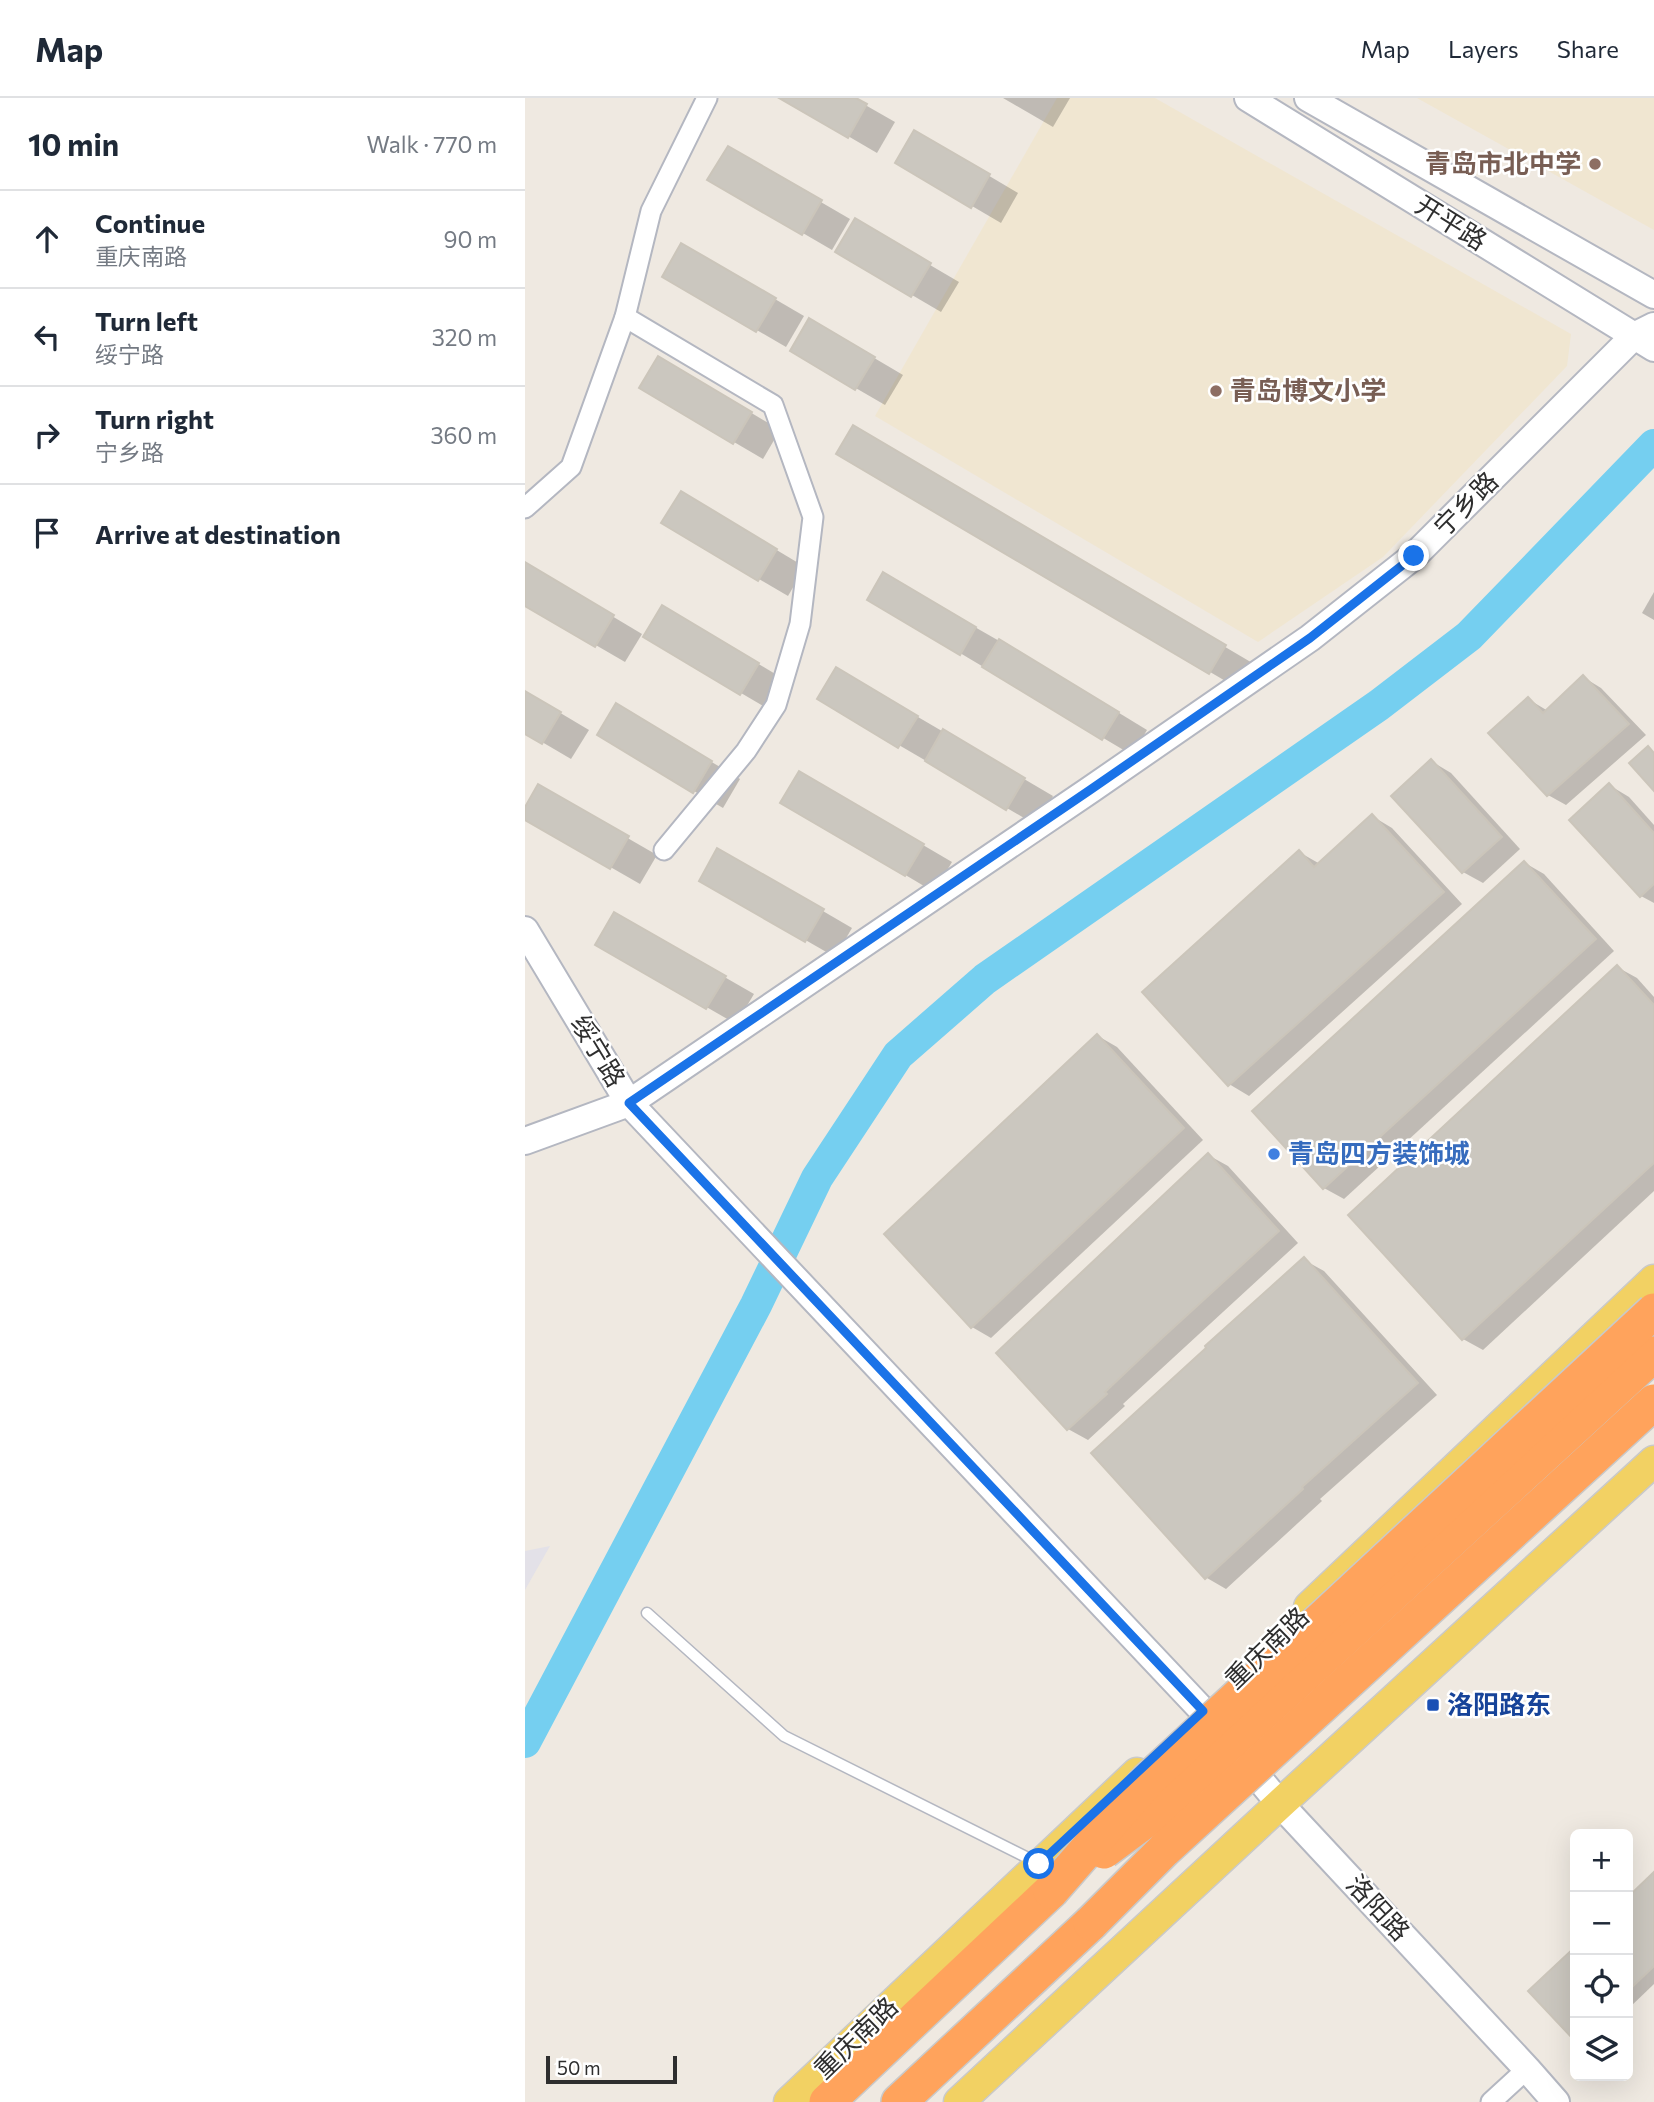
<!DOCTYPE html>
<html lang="en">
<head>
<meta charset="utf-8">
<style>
	:root { --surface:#fff; --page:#f6f6f7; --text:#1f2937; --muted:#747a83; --line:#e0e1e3 }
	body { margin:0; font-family:Commissioner,"Noto Sans SC",sans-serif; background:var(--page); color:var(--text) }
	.controls { position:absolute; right:21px; bottom:21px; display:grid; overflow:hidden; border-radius:10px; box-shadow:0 7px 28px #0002 }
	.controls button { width:63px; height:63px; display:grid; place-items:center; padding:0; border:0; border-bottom:2px solid var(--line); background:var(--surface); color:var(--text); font:35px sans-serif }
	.scale { position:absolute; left:21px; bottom:18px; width:131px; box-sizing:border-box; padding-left:7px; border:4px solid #2e2e2e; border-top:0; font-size:19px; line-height:24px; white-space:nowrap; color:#2e2e2e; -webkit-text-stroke:5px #fff; paint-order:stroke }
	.stop { position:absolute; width:21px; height:21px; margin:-16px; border:5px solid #1a73e8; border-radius:50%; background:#fff }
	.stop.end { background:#1a73e8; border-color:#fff; box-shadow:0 2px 7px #0008 }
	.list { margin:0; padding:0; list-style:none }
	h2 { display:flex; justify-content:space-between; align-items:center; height:91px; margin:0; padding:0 28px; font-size:30px }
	h2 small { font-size:23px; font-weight:400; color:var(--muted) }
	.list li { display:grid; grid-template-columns:46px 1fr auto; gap:21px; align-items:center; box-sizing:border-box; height:98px; padding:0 28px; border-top:2px solid var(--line) }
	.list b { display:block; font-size:26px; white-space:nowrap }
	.list p { margin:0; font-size:23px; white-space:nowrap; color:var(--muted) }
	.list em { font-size:23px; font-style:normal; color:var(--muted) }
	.icon { flex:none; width:38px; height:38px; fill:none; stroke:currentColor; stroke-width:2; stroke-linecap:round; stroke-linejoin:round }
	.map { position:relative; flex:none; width:1129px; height:2004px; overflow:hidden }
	header { display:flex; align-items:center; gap:42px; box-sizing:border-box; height:98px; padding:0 35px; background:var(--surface); border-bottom:2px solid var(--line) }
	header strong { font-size:33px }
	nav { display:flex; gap:38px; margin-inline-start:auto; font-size:24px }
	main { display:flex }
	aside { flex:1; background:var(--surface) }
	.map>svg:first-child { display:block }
	.industrial { fill:#e3e1e8 }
	.education { fill:#f0e6d1 }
	.shadow { fill:#0003 }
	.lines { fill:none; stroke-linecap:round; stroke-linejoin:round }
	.river { stroke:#75cff0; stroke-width:32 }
	.building { fill:#cbc7bf; stroke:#cbc5ba; stroke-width:2 }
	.lane-casing { stroke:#b4b7c1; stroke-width:13 }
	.street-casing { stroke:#b4b7c1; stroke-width:23 }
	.secondary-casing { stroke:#b4b7c1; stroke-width:30 }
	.primary-casing { stroke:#c9c9c9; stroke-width:33 }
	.highway-casing { stroke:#c9c9c9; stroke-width:38 }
	.lane { stroke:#fff; stroke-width:10 }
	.street { stroke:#fff; stroke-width:19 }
	.secondary { stroke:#fff; stroke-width:26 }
	.primary { stroke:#f2d163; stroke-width:30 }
	.highway { stroke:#ffa35c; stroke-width:35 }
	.highway-bridge-casing { stroke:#c9c9c9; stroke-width:38; stroke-linecap:butt }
	.highway-bridge { stroke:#ffa35c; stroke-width:35 }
	.route { stroke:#1a73e8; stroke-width:9 }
	.education-dot { fill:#8d6e63; stroke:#fff; stroke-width:2.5 }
	.shop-dot { fill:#3f7fe0; stroke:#fff; stroke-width:2.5 }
	.transit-dot { fill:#1a4fb4; stroke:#fff; stroke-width:2.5 }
	.labels { text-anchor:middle; stroke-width:5; stroke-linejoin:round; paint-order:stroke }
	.education-label { font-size:26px; font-weight:bold; fill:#785e54; stroke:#fff; text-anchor:end }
	.street-label { font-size:26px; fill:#2e2e2e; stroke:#fff }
	.shop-label { font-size:26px; font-weight:bold; fill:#366cbe; stroke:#fff; text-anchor:start }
	.transit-label { font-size:26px; font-weight:bold; fill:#164399; stroke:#fff; text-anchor:start }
</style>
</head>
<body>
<header>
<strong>Map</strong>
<nav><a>Map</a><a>Layers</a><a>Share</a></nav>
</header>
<main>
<aside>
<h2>10 min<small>Walk · 770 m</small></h2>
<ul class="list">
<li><svg class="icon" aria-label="ahead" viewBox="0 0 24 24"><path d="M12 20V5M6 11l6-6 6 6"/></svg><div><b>Continue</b><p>重庆南路</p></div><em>90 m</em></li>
<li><svg class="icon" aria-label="left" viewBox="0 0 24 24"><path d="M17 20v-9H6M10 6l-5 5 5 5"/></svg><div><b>Turn left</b><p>绥宁路</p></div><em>320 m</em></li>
<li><svg class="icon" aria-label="right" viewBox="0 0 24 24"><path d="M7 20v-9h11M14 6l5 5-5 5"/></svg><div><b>Turn right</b><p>宁乡路</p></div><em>360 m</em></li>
<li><svg class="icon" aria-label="arrive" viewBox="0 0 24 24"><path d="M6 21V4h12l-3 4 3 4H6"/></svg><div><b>Arrive at destination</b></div></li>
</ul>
</aside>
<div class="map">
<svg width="1129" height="2004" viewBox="0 0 1129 2004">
	<rect width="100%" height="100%" fill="#efe9e1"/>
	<path class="industrial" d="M 25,1448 L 0,1492 L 0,1453 Z"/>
	<g class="education">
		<path d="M 532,0 L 630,0 L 1046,236 L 1042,268 L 858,459 L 733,544 L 350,318 Z"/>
		<path d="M 892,0 L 1129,0 L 1129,132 Z"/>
	</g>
	<g class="shadow">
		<path d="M 258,0 L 328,0 L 370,24 L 352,55 Z"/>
		<path d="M 478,0 L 545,0 L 528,29 Z"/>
		<path d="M 390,34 L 493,95 L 476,125 L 372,64 Z"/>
		<path d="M 203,50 L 325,121 L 307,152 L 185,81 Z"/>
		<path d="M 330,123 L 434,184 L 416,214 L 312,153 Z"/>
		<path d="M 157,147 L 279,218 L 261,249 L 139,178 Z"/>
		<path d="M 285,222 L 378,277 L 360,307 L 267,253 Z"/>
		<path d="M 163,277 L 255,332 L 238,361 L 209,344 Z"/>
		<path d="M 328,329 L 729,566 L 714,591 L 313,355 Z"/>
		<path d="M 185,412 L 280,469 L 263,498 L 234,481 Z"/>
		<path d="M 0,466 L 117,536 L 100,564 L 0,506 Z"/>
		<path d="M 359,477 L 504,560 L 622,632 L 607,657 L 435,555 Z"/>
		<path d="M 1129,494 L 1129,522 L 1117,515 Z"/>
		<path d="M 167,526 L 262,583 L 245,612 L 216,595 Z"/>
		<path d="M 1058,579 L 1076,590 L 1121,637 L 1041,707 L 1023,697 L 1003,601 L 1023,613 Z"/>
		<path d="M 340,588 L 528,698 L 511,727 L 295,601 Z"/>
		<path d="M 0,594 L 64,632 L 46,661 L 0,634 Z"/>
		<path d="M 120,624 L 215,681 L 198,710 L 74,637 Z"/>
		<path d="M 906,663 L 926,675 L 995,751 L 958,785 L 938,774 L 868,698 Z"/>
		<path d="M 275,675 L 427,764 L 409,794 L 258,704 Z"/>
		<path d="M 1084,687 L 1104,699 L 1129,727 L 1129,805 L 1116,798 Z"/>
		<path d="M 14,689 L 132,757 L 115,786 L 0,720 L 0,713 Z"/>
		<path d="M 847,718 L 867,730 L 937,806 L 724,998 L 704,986 L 774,754 L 795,766 Z"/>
		<path d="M 193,752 L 327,830 L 310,859 L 176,782 Z"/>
		<path d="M 1000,765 L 1019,776 L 1089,853 L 819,1101 L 799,1090 L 730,1013 Z"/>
		<path d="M 90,816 L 229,896 L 211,926 L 72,846 Z"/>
		<path d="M 1092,869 L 1112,880 L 1129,899 L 1129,1093 L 958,1252 L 938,1241 Z"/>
		<path d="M 573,938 L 592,949 L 678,1042 L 466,1240 L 447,1229 Z"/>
		<path d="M 683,1057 L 703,1068 L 773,1145 L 598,1306 L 600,1308 L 563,1342 L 543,1331 L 473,1255 Z"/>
		<path d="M 779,1162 L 799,1173 L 912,1297 L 795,1401 L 797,1403 L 701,1491 L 682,1480 Z"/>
		<path d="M 1129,1776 L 1129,1886 L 1103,1911 L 1103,1801 Z"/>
	</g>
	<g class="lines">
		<path class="river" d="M 0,1644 L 231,1207 L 292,1080 L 373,957 L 460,881 L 854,607 L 944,538 L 1129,347"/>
	</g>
	<g class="building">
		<path d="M 254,0 L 331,0 L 342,6 L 323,40 Z"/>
		<path d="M 389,32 L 465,76 L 446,110 L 370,65 Z"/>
		<path d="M 203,48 L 297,102 L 277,137 L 182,82 Z"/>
		<path d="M 330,120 L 406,165 L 386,199 L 310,154 Z"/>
		<path d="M 156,145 L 251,200 L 231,234 L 137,179 Z"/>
		<path d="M 284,220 L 350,259 L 330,292 L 265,253 Z"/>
		<path d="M 133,258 L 227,314 L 208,346 L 114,290 Z"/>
		<path d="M 328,327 L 701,547 L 684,576 L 311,356 Z"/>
		<path d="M 156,393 L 252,451 L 233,483 L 136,425 Z"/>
		<path d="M 0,464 L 89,517 L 70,549 L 0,508 Z"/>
		<path d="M 358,474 L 451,529 L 435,557 L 342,502 Z"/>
		<path d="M 137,507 L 234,565 L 215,597 L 118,539 Z"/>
		<path d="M 474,541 L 594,614 L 577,642 L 457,569 Z"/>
		<path d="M 311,569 L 393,618 L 373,650 L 292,601 Z"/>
		<path d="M 1058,577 L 1104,626 L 1022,698 L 963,635 L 1003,599 L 1018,615 Z"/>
		<path d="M 0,593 L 36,614 L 17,646 L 0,636 Z"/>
		<path d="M 91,605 L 187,663 L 168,695 L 72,637 Z"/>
		<path d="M 418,631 L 500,680 L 481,712 L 400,663 Z"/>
		<path d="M 1123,648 L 1129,655 L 1129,693 L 1104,665 Z"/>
		<path d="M 906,661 L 977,739 L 937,775 L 866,698 Z"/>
		<path d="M 274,673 L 399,746 L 380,778 L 255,705 Z"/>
		<path d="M 1084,685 L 1129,735 L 1129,786 L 1115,799 L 1044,722 Z"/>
		<path d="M 13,686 L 104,738 L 85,771 L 0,722 L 0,709 Z"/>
		<path d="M 847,716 L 919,794 L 703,988 L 617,894 L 774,752 L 789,769 Z"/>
		<path d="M 192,750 L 299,811 L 280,844 L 174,783 Z"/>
		<path d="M 999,763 L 1071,841 L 798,1091 L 727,1013 Z"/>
		<path d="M 89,814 L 201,878 L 181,911 L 70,847 Z"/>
		<path d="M 1092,867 L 1129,907 L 1129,1065 L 937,1242 L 823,1117 Z"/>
		<path d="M 572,936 L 659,1030 L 446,1230 L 359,1136 Z"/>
		<path d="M 683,1055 L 754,1133 L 637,1240 L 580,1294 L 582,1296 L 542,1332 L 471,1255 Z"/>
		<path d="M 779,1159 L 893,1285 L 777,1389 L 778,1391 L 680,1481 L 566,1355 L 681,1250 L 680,1248 Z"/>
		<path d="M 1129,1774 L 1129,1868 L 1103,1893 L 1103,1799 Z"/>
		<path d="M 1050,1849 L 1050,1943 L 1003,1893 Z"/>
	</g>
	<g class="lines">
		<g class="lane-casing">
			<path id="lane" d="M 122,1515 L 259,1638 L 513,1765"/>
		</g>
		<g class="street-casing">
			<g id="street">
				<path d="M 100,219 L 248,307 L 288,419 L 275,526 L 251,607 L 221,653 L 139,752"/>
				<path d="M 0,410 L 46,369 L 100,219 L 126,113 L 182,0"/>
				<path d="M 966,2004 L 1002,1971"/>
			</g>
		</g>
		<g class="secondary-casing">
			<g id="secondary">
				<path d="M 723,0 L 1129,250"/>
				<path d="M 783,0 L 1129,197"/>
				<path d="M 0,832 L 104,1005 L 678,1613 L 755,1706 L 1002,1971 L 1031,2004"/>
				<path d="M 0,1043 L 104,1005 L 565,692 L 785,540 L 889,458 L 1109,238 L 1129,228"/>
			</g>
		</g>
		<g class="primary-casing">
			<g id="primary">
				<path d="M 784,1509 L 1129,1182"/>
				<path d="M 264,2004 L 612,1675"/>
				<path d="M 434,2004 L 755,1706 L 1129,1363"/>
			</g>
		</g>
		<g class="highway-casing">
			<g id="highway">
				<path d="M 302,2004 L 526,1793"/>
				<path d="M 374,2004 L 566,1825"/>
			</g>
		</g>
		<use href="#lane" class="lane"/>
		<use href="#street" class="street"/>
		<use href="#secondary" class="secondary"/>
		<use href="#primary" class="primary"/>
		<use href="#highway" class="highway"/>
		<g class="highway-bridge-casing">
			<g id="highway-bridge">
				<path d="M 579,1753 L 621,1722 L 1129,1256"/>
				<path d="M 526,1793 L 623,1682 L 1129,1213"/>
				<path d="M 566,1825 L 639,1752 L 1129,1304"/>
			</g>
		</g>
		<use href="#highway-bridge" class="highway-bridge"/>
	</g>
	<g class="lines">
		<path class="route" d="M 514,1766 L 678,1613 L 104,1005 L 565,692 L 785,540 L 889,458"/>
	</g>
	<g class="education-dot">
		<circle cx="1070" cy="66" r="7"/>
		<circle cx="691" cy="293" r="7"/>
	</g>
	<circle class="shop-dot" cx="749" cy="1056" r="7"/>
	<rect class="transit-dot" x="901" y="1600" width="14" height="14" rx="3.5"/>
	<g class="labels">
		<g class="education-label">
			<text x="1056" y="75">青岛市北中学</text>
			<text x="705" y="302" text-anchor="start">青岛博文小学</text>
		</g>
		<g class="street-label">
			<text transform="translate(926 125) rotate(32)" y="9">开平路</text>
			<text transform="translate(941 406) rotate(-45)" y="9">宁乡路</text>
			<text transform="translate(73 953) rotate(59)" y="9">绥宁路</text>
			<text transform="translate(742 1550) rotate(-44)" y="9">重庆南路</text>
			<text transform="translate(853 1810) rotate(47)" y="9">洛阳路</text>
			<text transform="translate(331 1940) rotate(-44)" y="9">重庆南路</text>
		</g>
		<g class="shop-label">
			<text x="763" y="1065">青岛四方装饰城</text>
		</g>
		<g class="transit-label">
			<text x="922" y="1616">洛阳路东</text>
		</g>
	</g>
</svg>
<div class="controls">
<button>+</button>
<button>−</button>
<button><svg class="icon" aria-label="locate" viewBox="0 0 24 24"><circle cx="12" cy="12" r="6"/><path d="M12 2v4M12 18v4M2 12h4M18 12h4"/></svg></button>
<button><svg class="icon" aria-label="layers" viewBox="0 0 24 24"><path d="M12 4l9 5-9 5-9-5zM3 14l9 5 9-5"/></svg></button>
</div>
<div class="scale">50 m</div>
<div class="stop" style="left:514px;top:1766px"></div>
<div class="stop end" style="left:889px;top:458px"></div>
</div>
</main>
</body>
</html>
